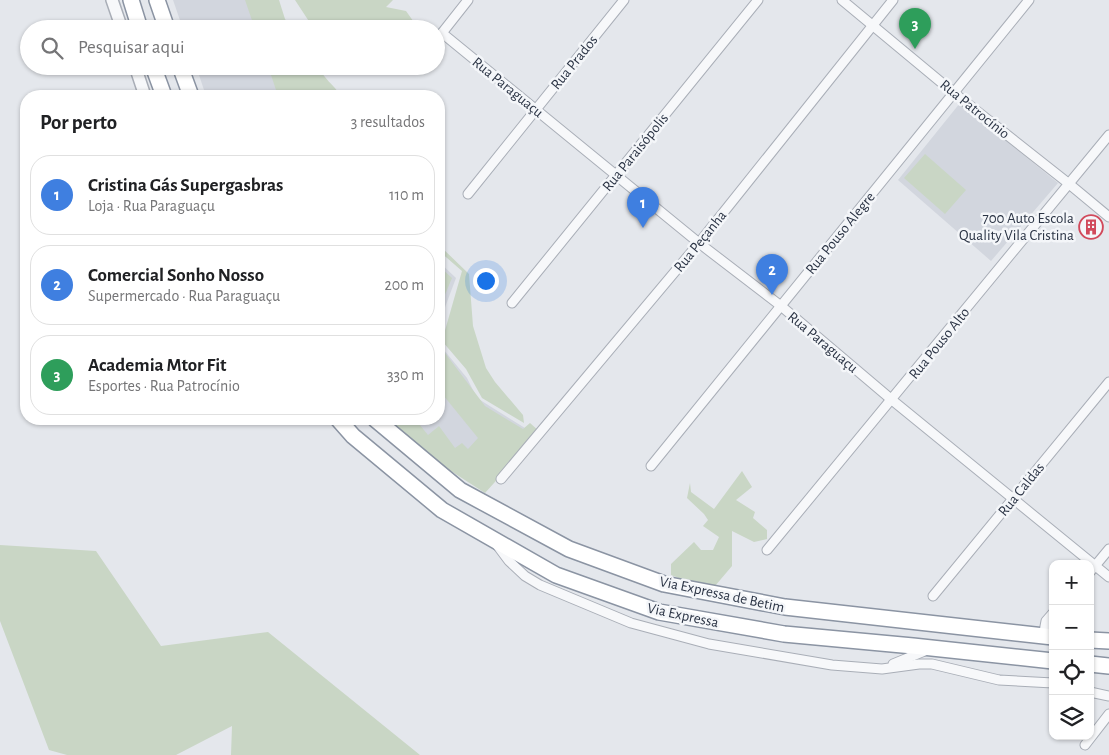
<!DOCTYPE html>
<html lang="pt">
<head>
<meta charset="utf-8">
<style>
	:root { --surface:#fff; --page:#f2f2f2; --text:#202124; --muted:#757577; --line:#e0e0e0; --accent:#111827 }
	body { margin:0; font-family:"Alegreya Sans",sans-serif; background:var(--page); color:var(--text) }
	.controls { position:absolute; right:15px; bottom:15px; display:grid; overflow:hidden; border-radius:10px; box-shadow:0 1px 4px #0004 }
	.controls button { width:45px; height:45px; display:grid; place-items:center; padding:0; border:0; border-bottom:1px solid var(--line); background:var(--surface); color:var(--text); font:25px sans-serif }
	.you { position:absolute; left:485px; top:280px; width:18px; height:18px; margin:-12px; border:4px solid #fff; border-radius:50%; background:#1a73e8; box-shadow:0 0 0 8px #1a73e833 }
	.badge { display:grid; place-items:center; width:32px; height:32px; border-radius:50%; background:var(--accent); color:#fff; font-size:16px; font-weight:700 }
	.pin { position:absolute; translate:-50% -41px; filter:drop-shadow(0 1px 2px #0008) }
	.pin::after { content:''; position:absolute; top:26px; width:18px; height:15px; background:inherit; clip-path:polygon(0 0,100% 0,50% 100%) }
	.list { margin:0; padding:0; list-style:none }
	h2 { display:flex; justify-content:space-between; align-items:center; height:65px; margin:0; padding:0 20px; font-size:21px }
	h2 small { font-size:16px; font-weight:400; color:var(--muted) }
	.list li { display:grid; grid-template-columns:32px 1fr auto; gap:15px; align-items:center; box-sizing:border-box; height:80px; margin:0 10px 10px; padding:0 10px; border:1px solid var(--line); border-radius:20px }
	.list b { display:block; font-size:19px; white-space:nowrap }
	.list p { margin:0; font-size:16px; white-space:nowrap; color:var(--muted) }
	.list em { font-size:16px; font-style:normal; color:var(--muted) }
	.icon { flex:none; width:28px; height:28px; fill:none; stroke:currentColor; stroke-width:2; stroke-linecap:round; stroke-linejoin:round }
	.map { position:relative; flex:none; width:1109px; height:755px; overflow:hidden }
	.search { position:absolute; background:var(--surface); box-shadow:0 1px 4px #0004; left:20px; top:20px; width:425px; height:55px; display:flex; align-items:center; gap:12px; box-sizing:border-box; padding:0 18px; border-radius:28px; color:var(--muted); font-size:19px }
	.panel { position:absolute; background:var(--surface); box-shadow:0 1px 4px #0004; left:20px; top:90px; width:425px; height:335px; border-radius:20px }
	.map>svg:first-child { display:block }
	.built { fill:#d2d6de }
	.green { fill:#c9d6c5 }
	.lines { fill:none; stroke-linecap:round; stroke-linejoin:round }
	.minor-casing { stroke:#a9aeb7; stroke-width:11 }
	.tertiary-casing { stroke:#a9aeb7; stroke-width:14 }
	.trunk-casing { stroke:#8b94a3; stroke-width:18 }
	.minor { stroke:#f7f8fa; stroke-width:9 }
	.tertiary { stroke:#f7f8fa; stroke-width:11 }
	.trunk { stroke:#fff; stroke-width:15 }
	.labels { text-anchor:middle; stroke-width:5; stroke-linejoin:round; paint-order:stroke }
	.street-label { font-size:15px; fill:#2b3445; stroke:#f4f6f9 }
	.poi-label { font-size:15px; fill:#2b3445; stroke:#f4f6f9; text-anchor:end }
</style>
</head>
<body>
<div class="map">
<svg width="1109" height="755" viewBox="0 0 1109 755">
	<rect width="100%" height="100%" fill="#e4e7ec"/>
	<g class="built">
		<path d="M 173,0 L 259,0 L 280,29 L 183,29 Z"/>
		<path d="M 196,66 L 306,66 L 327,96 L 206,96 Z"/>
		<path d="M 960,103 L 1058,183 L 991,261 L 898,180 Z"/>
		<path d="M 439,262 L 456,278 L 441,318 L 439,337 Z"/>
		<path d="M 439,344 L 467,378 L 477,398 L 533,433 L 487,490 L 393,419 L 439,419 Z"/>
	</g>
	<g class="green">
		<path d="M 245,0 L 279,0 L 285,19 L 293,29 L 255,29 Z"/>
		<path d="M 295,0 L 393,0 L 386,7 L 406,11 L 416,25 L 414,29 L 342,29 L 339,21 L 340,29 L 314,29 Z"/>
		<path d="M 268,66 L 318,66 C 323,78 334,85 341,96 L 278,96 Z"/>
		<path d="M 925,154 L 966,190 L 945,214 L 904,178 Z"/>
		<path d="M 439,245 L 469,274 L 473,326 L 486,368 L 495,382 L 523,415 L 524,423 L 482,398 L 466,369 L 442,341 L 462,271 L 439,251 Z"/>
		<path d="M 439,266 L 452,278 L 441,304 L 439,323 Z"/>
		<path d="M 439,345 L 485,406 L 523,429 L 530,423 L 540,432 L 485,493 L 437,462 L 385,419 L 415,419 L 428,435 L 439,426 L 455,448 L 462,443 L 468,449 L 478,438 L 439,390 Z"/>
		<path d="M 742,471 L 752,487 L 736,500 L 755,512 L 753,518 L 767,530 L 767,539 L 754,542 L 732,531 L 732,566 L 715,586 L 699,586 L 671,575 L 671,564 L 694,542 L 701,550 L 713,550 L 719,537 L 703,526 L 708,520 L 704,514 L 687,498 L 690,483 L 691,492 L 714,509 Z"/>
		<path d="M 0,545 L 96,551 L 161,646 L 268,632 L 420,755 L 231,755 L 232,726 L 176,755 L 67,755 L 49,750 L 0,621 Z"/>
	</g>
	<g class="lines">
		<g class="minor-casing">
			<g id="minor">
				<path d="M 842,0 L 954,93 L 1068,183 L 1109,217"/>
				<path d="M 442,33 L 699,243 L 781,306 L 892,400 L 1109,577"/>
				<path d="M 436,45 L 442,33 L 468,0"/>
				<path d="M 468,194 L 624,0"/>
				<path d="M 512,303 L 758,0"/>
				<path d="M 651,466 L 1029,0"/>
				<path d="M 501,479 L 699,243 L 893,0"/>
				<path d="M 497,545 L 509,561 L 525,576 L 540,585 L 631,623 L 709,644 L 832,665 L 882,669 L 919,664 L 932,664 L 999,680 L 1053,683"/>
				<path d="M 767,550 L 1109,135"/>
				<path d="M 1090,572 L 1109,549"/>
				<path d="M 933,596 L 1109,382"/>
				<path d="M 1043,637 L 1046,621 L 1053,613"/>
				<path d="M 893,664 L 927,650"/>
				<path d="M 1090,692 L 1109,696"/>
				<path d="M 1085,745 L 1109,714"/>
			</g>
		</g>
		<g class="tertiary-casing">
			<g id="tertiary">
				<path d="M 112,0 L 122,29"/>
				<path d="M 135,66 L 145,96"/>
			</g>
		</g>
		<g class="trunk-casing">
			<g id="trunk">
				<path d="M 131,0 L 140,29"/>
				<path d="M 157,0 L 167,29"/>
				<path d="M 153,66 L 164,96"/>
				<path d="M 180,66 L 191,96"/>
				<path d="M 338,419 L 353,436 L 442,510 L 556,575 L 659,612 L 784,634 L 913,646 L 1053,661"/>
				<path d="M 375,419 L 460,490 L 569,549 L 664,584 L 785,607 L 1053,637"/>
				<path d="M 1090,640 L 1109,641"/>
				<path d="M 1090,664 L 1109,666"/>
			</g>
		</g>
		<use href="#minor" class="minor"/>
		<use href="#tertiary" class="tertiary"/>
		<use href="#trunk" class="trunk"/>
	</g>
	<defs>
		<g id="building-ring" transform="scale(1.25)"><circle r="9.5" fill="#f4f6f9" stroke="#d1495b" stroke-width="1.5"/><path d="M-4-6H4V6H1V3H-1V6H-4ZM-2.5-4.3h1.7v1.8h-1.7ZM.8-4.3h1.7v1.8H.8ZM-2.5-1h1.7V.8h-1.7ZM.8-1h1.7V.8H.8Z" fill="#d1495b"/></g>
	</defs>
	<g fill-rule="evenodd">
		<use href="#building-ring" x="1091" y="227"/>
	</g>
	<g class="labels">
		<g class="street-label">
			<text transform="translate(574 62) rotate(-51)" y="5">Rua Prados</text>
			<text transform="translate(508 87) rotate(39)" y="5">Rua Paraguaçu</text>
			<text transform="translate(975 109) rotate(39)" y="5">Rua Patrocínio</text>
			<text transform="translate(635 152) rotate(-51)" y="5">Rua Paraisópolis</text>
			<text transform="translate(840 233) rotate(-51)" y="5">Rua Pouso Alegre</text>
			<text transform="translate(700 241) rotate(-51)" y="5">Rua Peçanha</text>
			<text transform="translate(823 342) rotate(40)" y="5">Rua Paraguaçu</text>
			<text transform="translate(939 343) rotate(-51)" y="5">Rua Pouso Alto</text>
			<text transform="translate(1021 489) rotate(-51)" y="5">Rua Caldas</text>
			<text transform="translate(722 594) rotate(12)" y="5">Via Expressa de Betim</text>
			<text transform="translate(683 615) rotate(12)" y="5">Via Expressa</text>
		</g>
		<g class="poi-label">
			<text x="1074" y="223">700 Auto Escola<tspan x="1074" dy="17">Quality Vila Cristina</tspan></text>
		</g>
	</g>
</svg>
<div class="controls">
<button>+</button>
<button>−</button>
<button><svg class="icon" aria-label="locate" viewBox="0 0 24 24"><circle cx="12" cy="12" r="6"/><path d="M12 2v4M12 18v4M2 12h4M18 12h4"/></svg></button>
<button><svg class="icon" aria-label="layers" viewBox="0 0 24 24"><path d="M12 4l9 5-9 5-9-5zM3 14l9 5 9-5"/></svg></button>
</div>
<div class="you"></div>
<div class="pin badge" style="left:643px;top:228px;background:#3f7fe0">1</div>
<div class="pin badge" style="left:772px;top:295px;background:#3f7fe0">2</div>
<div class="pin badge" style="left:915px;top:49px;background:#2e9e5b">3</div>
<div class="search"><svg class="icon" aria-label="search" viewBox="0 0 24 24"><circle cx="10" cy="10" r="6"/><path d="M15 15l6 6"/></svg>Pesquisar aqui</div>
<section class="panel">
<h2>Por perto<small>3 resultados</small></h2>
<ul class="list">
<li><span class="badge" style="background:#3f7fe0">1</span><div><b>Cristina Gás Supergasbras</b><p>Loja · Rua Paraguaçu</p></div><em>110 m</em></li>
<li><span class="badge" style="background:#3f7fe0">2</span><div><b>Comercial Sonho Nosso</b><p>Supermercado · Rua Paraguaçu</p></div><em>200 m</em></li>
<li><span class="badge" style="background:#2e9e5b">3</span><div><b>Academia Mtor Fit</b><p>Esportes · Rua Patrocínio</p></div><em>330 m</em></li>
</ul>
</section>
</div>
</body>
</html>
